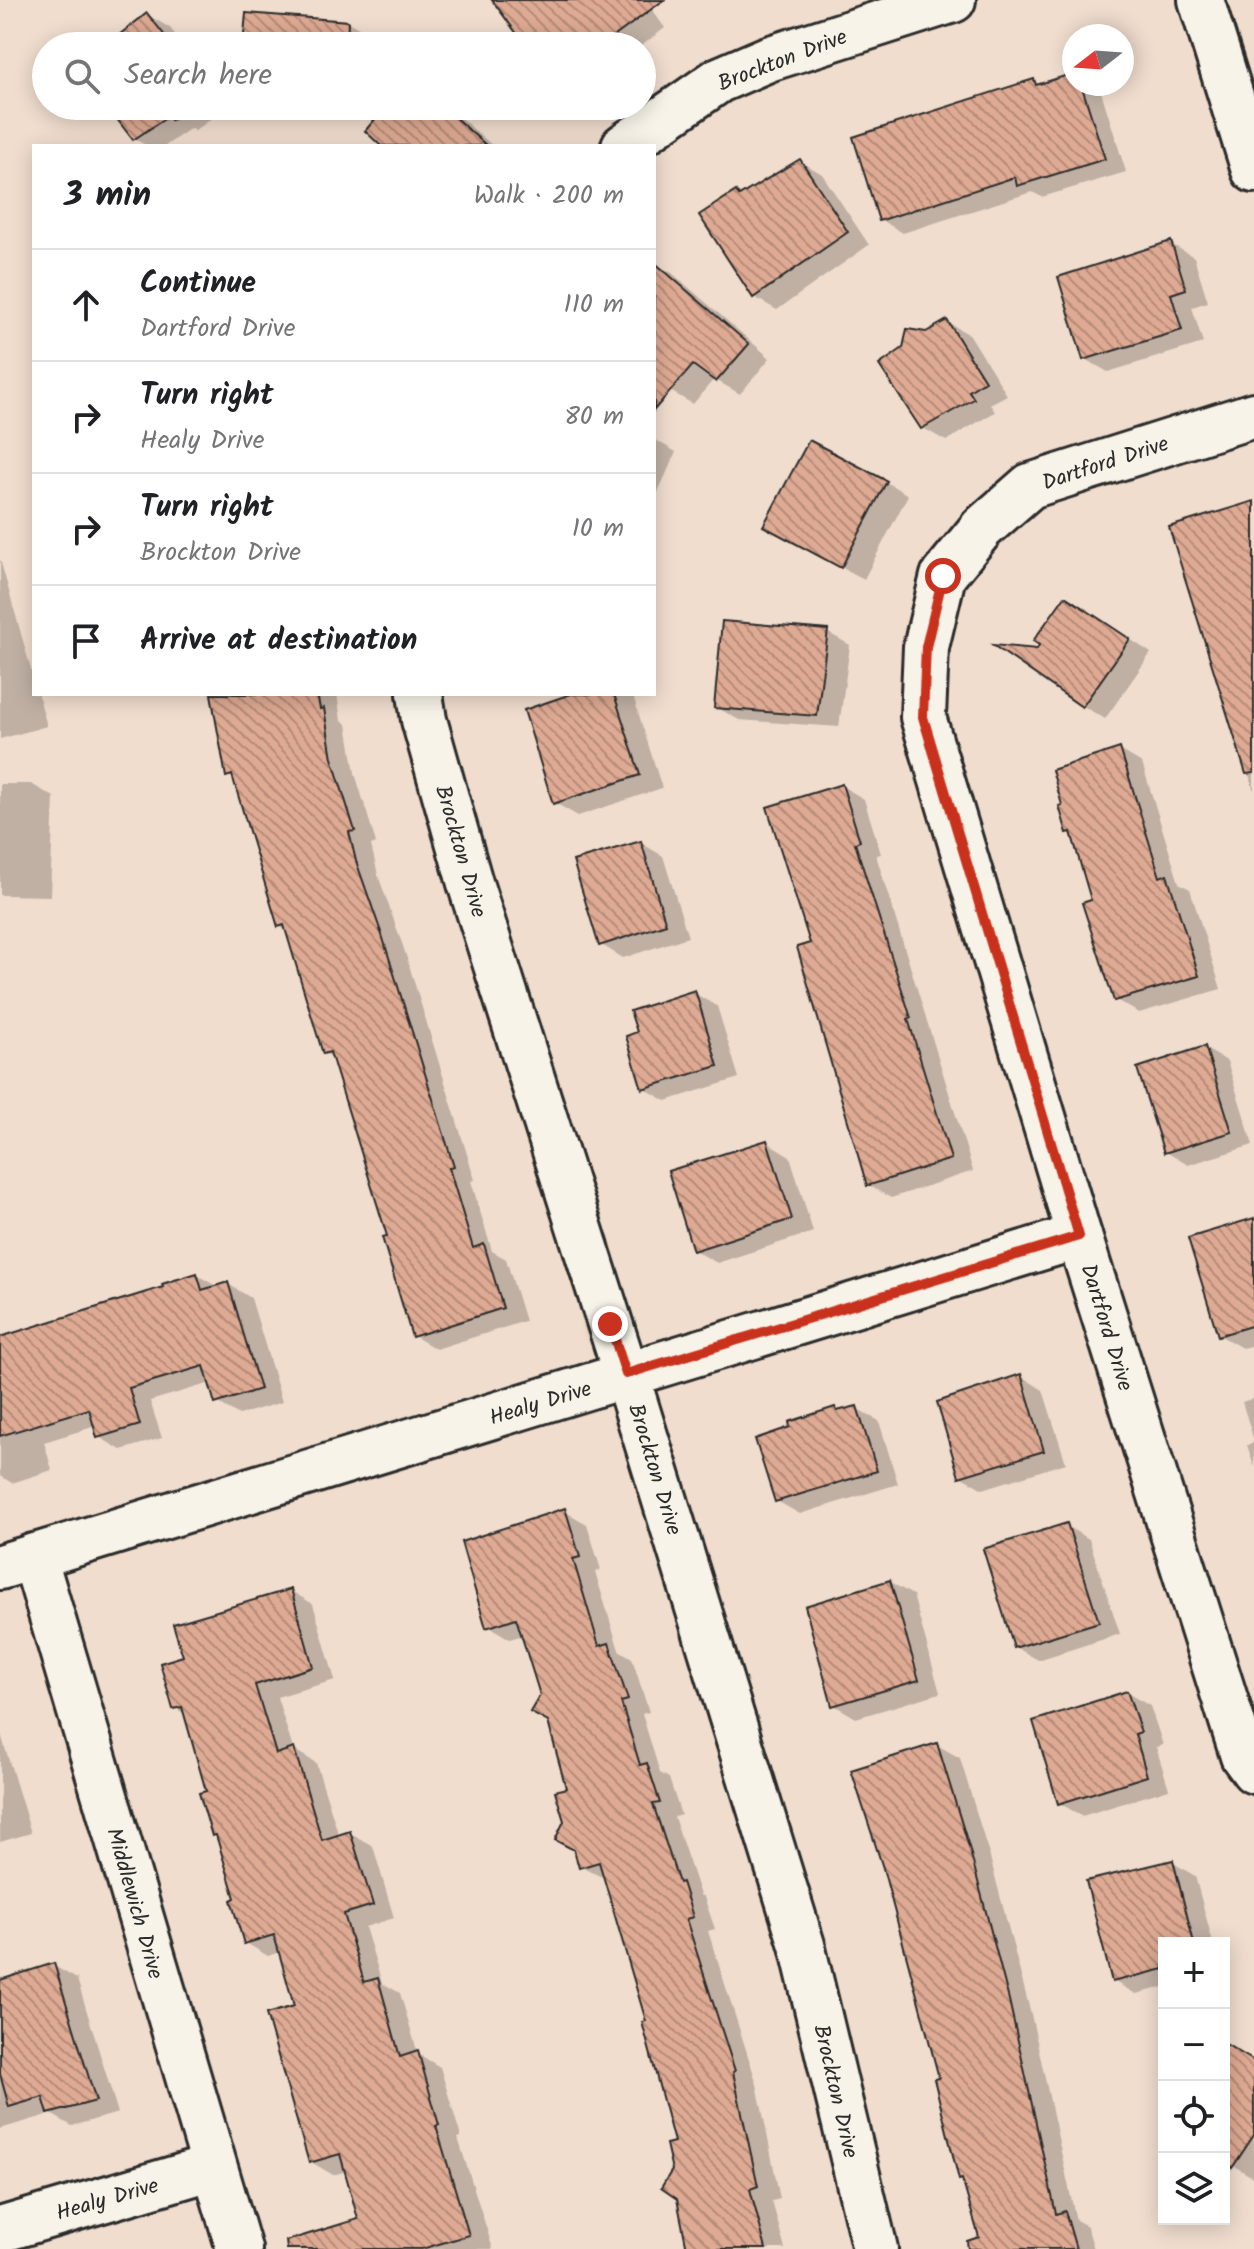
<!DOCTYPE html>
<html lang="en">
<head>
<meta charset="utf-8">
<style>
	:root { --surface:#fff; --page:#f2f2f2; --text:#202124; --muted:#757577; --line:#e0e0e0 }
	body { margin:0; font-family:Kalam,sans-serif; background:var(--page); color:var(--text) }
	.controls { position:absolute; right:24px; bottom:24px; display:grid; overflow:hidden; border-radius:0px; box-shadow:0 4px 20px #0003 }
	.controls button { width:72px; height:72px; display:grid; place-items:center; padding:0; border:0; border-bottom:2px solid var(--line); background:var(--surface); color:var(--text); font:40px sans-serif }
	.compass { position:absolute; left:1062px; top:24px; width:72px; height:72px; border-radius:50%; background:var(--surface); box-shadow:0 4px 20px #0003; rotate:253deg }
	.stop { position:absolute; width:24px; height:24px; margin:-18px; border:6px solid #c8321e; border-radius:50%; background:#fff }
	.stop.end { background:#c8321e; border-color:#fff; box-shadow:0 2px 8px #0008 }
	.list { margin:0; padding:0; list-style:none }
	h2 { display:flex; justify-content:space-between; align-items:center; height:104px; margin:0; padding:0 32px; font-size:34px }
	h2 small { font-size:26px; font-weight:400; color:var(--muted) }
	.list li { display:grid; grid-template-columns:52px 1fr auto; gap:24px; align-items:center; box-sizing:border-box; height:112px; padding:0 32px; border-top:2px solid var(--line) }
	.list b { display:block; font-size:30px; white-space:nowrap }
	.list p { margin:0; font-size:26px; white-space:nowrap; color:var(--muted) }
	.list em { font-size:26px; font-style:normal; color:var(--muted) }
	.icon { flex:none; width:44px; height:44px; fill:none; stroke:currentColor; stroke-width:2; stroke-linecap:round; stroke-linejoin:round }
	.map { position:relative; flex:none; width:1254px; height:2249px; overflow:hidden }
	.search { position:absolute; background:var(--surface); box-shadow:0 4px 20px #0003; left:32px; top:32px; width:624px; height:88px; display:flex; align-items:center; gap:20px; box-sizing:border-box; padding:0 28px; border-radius:44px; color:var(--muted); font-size:30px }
	.panel { position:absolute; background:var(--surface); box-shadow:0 4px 20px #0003; left:32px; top:144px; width:624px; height:552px; border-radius:0px }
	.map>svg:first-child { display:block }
	.shadow { fill:#0003 }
	.building { fill:url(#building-back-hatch); stroke:#2b2b2b; stroke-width:2 }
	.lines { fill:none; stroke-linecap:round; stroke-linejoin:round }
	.minor-casing { stroke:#2b2b2b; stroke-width:50 }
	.minor { stroke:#f7f3e8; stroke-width:44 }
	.route { stroke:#c8321e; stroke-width:10 }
	.labels { text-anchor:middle; stroke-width:8; stroke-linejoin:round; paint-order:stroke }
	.street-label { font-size:22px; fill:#2b2b2b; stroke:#f7f3e8 }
</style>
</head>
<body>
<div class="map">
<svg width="1254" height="2249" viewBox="0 0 1254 2249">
	<defs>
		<pattern id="building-back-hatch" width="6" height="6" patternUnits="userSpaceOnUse" patternTransform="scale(2)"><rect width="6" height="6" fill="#dfaa93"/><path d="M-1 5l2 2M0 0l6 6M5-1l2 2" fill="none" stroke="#b58b78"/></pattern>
	</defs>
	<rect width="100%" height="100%" fill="#f0ddce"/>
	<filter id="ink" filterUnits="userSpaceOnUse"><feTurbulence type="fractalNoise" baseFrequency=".0125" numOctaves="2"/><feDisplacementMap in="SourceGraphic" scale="16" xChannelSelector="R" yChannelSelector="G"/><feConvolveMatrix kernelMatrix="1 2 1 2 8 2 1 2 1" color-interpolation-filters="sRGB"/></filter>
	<g filter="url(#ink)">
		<g class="shadow">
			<path d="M 645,0 L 665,28 L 641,46 L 529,46 Z"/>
			<path d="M 148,15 L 170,28 L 184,46 L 108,46 Z"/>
			<path d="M 248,15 L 350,23 L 372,36 L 372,46 L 245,46 Z"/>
			<path d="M 1074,75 L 1074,84 L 1094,84 L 1100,88 L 1126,172 L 1042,197 L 1032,192 L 903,233 L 881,220 L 1034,81 L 1042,86 Z"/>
			<path d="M 110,106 L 228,106 L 195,131 L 191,128 L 165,146 L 147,146 L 135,139 Z"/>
			<path d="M 288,106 L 367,106 L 366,113 Z"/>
			<path d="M 389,106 L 447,106 L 493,146 L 382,146 Z"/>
			<path d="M 800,161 L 822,174 L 869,245 L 777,310 L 754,297 L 736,194 L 741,196 Z"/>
			<path d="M 1171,244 L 1194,257 L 1208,302 L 1192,307 L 1203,343 L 1108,372 L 1085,359 Z"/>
			<path d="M 654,263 L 672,273 L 770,358 L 740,394 L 714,379 L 693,404 L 670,391 L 654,377 Z"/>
			<path d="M 947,322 L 970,335 L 1007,395 L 990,404 L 995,412 L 946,441 L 923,428 L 926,334 Z"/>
			<path d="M 654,439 L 676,452 L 654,501 Z"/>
			<path d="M 886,482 L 908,495 L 864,579 L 788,539 Z"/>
			<path d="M 1254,505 L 1254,791 L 1172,529 Z"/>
			<path d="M 0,559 L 34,680 L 34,694 L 38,694 L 47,726 L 0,739 Z"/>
			<path d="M 1088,611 L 1151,653 L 1105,719 L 1083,706 L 1038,651 Z"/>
			<path d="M 827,632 L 850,645 L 839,727 L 739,720 L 716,707 Z"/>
			<path d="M 213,694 L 337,694 L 341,720 L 347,724 L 355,773 L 376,843 L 371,845 L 378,875 L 404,949 L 475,1180 L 471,1181 L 492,1251 L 506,1259 L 525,1321 L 436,1349 L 414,1336 L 389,1237 L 333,1058 L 325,1053 L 287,931 L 279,926 L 236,780 L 228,775 Z"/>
			<path d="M 578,694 L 628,694 L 633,696 L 662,788 L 578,816 L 555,803 Z"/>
			<path d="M 1120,750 L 1142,763 L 1179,883 L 1190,889 L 1221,989 L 1139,1013 L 1116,1000 L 1094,901 L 1073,834 L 1069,831 Z"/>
			<path d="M 0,784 L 31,784 L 54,797 L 50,896 L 0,895 Z"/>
			<path d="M 842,786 L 864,799 L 881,854 L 876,855 L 973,1171 L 891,1198 L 868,1185 L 812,944 Z"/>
			<path d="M 641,843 L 663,856 L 688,937 L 623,958 L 600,944 Z"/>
			<path d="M 694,993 L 717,1006 L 739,1078 L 666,1101 L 644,1088 L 639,1034 Z"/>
			<path d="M 1204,1048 L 1227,1061 L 1253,1145 L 1188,1165 L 1166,1152 Z"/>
			<path d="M 767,1142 L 790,1156 L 813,1232 L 717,1263 L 694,1250 Z"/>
			<path d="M 1254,1220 L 1254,1345 L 1242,1348 L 1219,1335 Z"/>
			<path d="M 197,1275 L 218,1287 L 228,1284 L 251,1298 L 282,1402 L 239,1415 L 217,1402 L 211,1383 L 150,1401 L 162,1438 L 121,1450 L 99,1437 L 96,1426 L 44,1442 L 52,1470 L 12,1483 L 0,1476 L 0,1340 L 165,1289 Z"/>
			<path d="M 1021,1376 L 1043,1390 L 1066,1463 L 983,1489 L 960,1476 Z"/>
			<path d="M 1254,1398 L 1254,1441 L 1242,1402 Z"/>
			<path d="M 856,1408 L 879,1421 L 898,1484 L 800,1514 L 777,1501 L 835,1409 L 840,1412 Z"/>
			<path d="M 1254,1442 L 1254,1467 L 1247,1445 Z"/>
			<path d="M 564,1511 L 587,1524 L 601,1570 L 595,1572 L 619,1650 L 632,1658 L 649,1712 L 642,1714 L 660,1773 L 669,1778 L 681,1815 L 674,1817 L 700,1895 L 704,1897 L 715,1929 L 708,1931 L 757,2084 L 780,2199 L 772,2201 L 785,2249 L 690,2249 L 674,2171 L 676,2144 L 648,2022 L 606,1879 L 581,1867 L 566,1822 L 569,1789 L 523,1635 L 510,1639 L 488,1626 Z"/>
			<path d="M 1066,1526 L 1089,1539 L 1120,1634 L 1038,1660 L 1015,1647 Z"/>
			<path d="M 890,1582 L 913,1595 L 940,1693 L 856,1718 L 834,1705 Z"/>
			<path d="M 291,1591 L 313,1604 L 335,1680 L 277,1697 L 293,1749 L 316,1763 L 339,1836 L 350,1833 L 373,1846 L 394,1918 L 365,1927 L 382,1983 L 400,1993 L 418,2054 L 440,2067 L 461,2137 L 458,2138 L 493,2249 L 340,2249 L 360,2220 L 347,2171 L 333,2175 L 311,2162 L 297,2007 L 281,1952 L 268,1956 L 246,1943 L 238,1899 L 219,1838 L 214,1834 L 208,1792 L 187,1715 L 175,1708 L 186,1657 Z"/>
			<path d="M 1127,1693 L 1150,1706 L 1163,1745 L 1156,1747 L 1169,1789 L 1082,1816 L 1059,1803 Z"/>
			<path d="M 0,1731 L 31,1833 L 0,1842 Z"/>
			<path d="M 937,1745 L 960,1758 L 991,1861 L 1031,2014 L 1076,2220 L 1087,2226 L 1094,2249 L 984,2249 L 965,2182 L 960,2179 L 942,2079 Z"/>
			<path d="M 1172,1862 L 1195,1876 L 1213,1943 L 1164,1943 L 1164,1987 L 1136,1994 L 1113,1981 Z"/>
			<path d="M 54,1966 L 77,1979 L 118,2113 L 72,2126 L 51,2114 L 0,2129 L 0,1982 Z"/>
			<path d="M 1224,2044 L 1254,2063 L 1254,2178 L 1224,2160 Z"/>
		</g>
		<g class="building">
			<path d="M 492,0 L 664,0 L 601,46 L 526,46 Z"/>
			<path d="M 147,13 L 173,46 L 105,46 Z"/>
			<path d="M 246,13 L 348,21 L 347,46 L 243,46 Z"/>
			<path d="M 1074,73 L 1074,84 L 1081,84 L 1105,159 L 1017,186 L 1015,177 L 879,221 L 853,137 L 1034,79 L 1036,85 Z"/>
			<path d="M 107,106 L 189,106 L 171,120 L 169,116 L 133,140 Z"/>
			<path d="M 386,106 L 442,106 L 487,146 L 381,146 L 365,131 Z"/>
			<path d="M 800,159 L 848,232 L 753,298 L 699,215 L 736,191 L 739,196 Z"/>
			<path d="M 1171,241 L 1186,289 L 1171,294 L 1182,330 L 1083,360 L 1058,277 Z"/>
			<path d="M 654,262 L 749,344 L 716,382 L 693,365 L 654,410 Z"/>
			<path d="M 947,320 L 985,381 L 969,391 L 974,399 L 921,429 L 879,365 L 903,348 L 907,329 L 926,332 Z"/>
			<path d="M 809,440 L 887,481 L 841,568 L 763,526 Z"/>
			<path d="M 1254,501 L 1254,773 L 1246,774 L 1169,527 Z"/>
			<path d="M 1065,596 L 1130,639 L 1082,707 L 993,645 L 1037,649 L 1039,645 L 1033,641 Z"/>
			<path d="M 722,621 L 828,630 L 817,716 L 714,708 Z"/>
			<path d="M 211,694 L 317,694 L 320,709 L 324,708 L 332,758 L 355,831 L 349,832 L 356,861 L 382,935 L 454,1167 L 449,1168 L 473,1248 L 484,1244 L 503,1308 L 412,1337 L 382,1237 L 387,1236 L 330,1052 L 323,1054 L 284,925 L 278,927 L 232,775 L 226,777 Z"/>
			<path d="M 571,694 L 614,694 L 640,775 L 553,804 L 524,710 Z"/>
			<path d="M 1120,748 L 1160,877 L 1167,874 L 1199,976 L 1114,1001 L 1082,903 L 1091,900 L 1071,832 L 1067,833 L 1059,806 L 1062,805 L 1052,770 Z"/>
			<path d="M 842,784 L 860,841 L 855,843 L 911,1018 L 908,1019 L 951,1159 L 867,1186 L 797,947 L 810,943 L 767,807 Z"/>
			<path d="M 641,841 L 666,924 L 599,946 L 573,861 Z"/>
			<path d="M 695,990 L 718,1066 L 642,1089 L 626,1036 L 637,1032 L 630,1011 Z"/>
			<path d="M 1205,1046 L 1232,1132 L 1164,1153 L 1137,1068 Z"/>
			<path d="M 767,1140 L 792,1219 L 693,1251 L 668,1171 Z"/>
			<path d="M 1254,1218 L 1254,1325 L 1218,1336 L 1188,1238 Z"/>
			<path d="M 197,1273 L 202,1290 L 228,1282 L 260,1389 L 215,1404 L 204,1366 L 129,1388 L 140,1425 L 97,1438 L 89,1409 L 0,1436 L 0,1337 L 163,1287 L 162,1284 Z"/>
			<path d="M 1021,1374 L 1044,1451 L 959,1477 L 937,1402 Z"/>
			<path d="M 857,1406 L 877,1471 L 775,1502 L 755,1439 L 790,1427 L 789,1422 L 835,1407 L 837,1411 Z"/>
			<path d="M 565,1508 L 580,1557 L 573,1559 L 599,1646 L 609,1643 L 628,1700 L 621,1702 L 640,1765 L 647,1763 L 660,1803 L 653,1804 L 679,1883 L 682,1882 L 693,1917 L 686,1919 L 735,2071 L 733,2072 L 758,2186 L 750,2189 L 766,2249 L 687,2249 L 677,2199 L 661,2188 L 672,2170 L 666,2144 L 674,2142 L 642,2022 L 646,2021 L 599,1862 L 579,1868 L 574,1850 L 555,1840 L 564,1821 L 555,1791 L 566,1788 L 548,1722 L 530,1712 L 540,1695 L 516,1618 L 486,1628 L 461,1542 Z"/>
			<path d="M 1067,1523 L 1099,1622 L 1014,1648 L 983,1549 Z"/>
			<path d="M 890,1580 L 919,1680 L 832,1706 L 805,1606 Z"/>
			<path d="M 291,1589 L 313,1667 L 255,1685 L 276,1754 L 294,1748 L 322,1840 L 350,1831 L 373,1905 L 344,1914 L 364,1982 L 378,1978 L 400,2057 L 418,2051 L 439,2125 L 436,2126 L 469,2235 L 422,2249 L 287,2249 L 286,2241 L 358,2219 L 340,2154 L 309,2163 L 266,2014 L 294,2006 L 274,1935 L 244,1944 L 231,1900 L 235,1898 L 216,1835 L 212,1836 L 199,1793 L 206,1791 L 182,1707 L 173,1709 L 160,1663 L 183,1656 L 173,1624 Z"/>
			<path d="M 1127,1691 L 1141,1732 L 1135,1734 L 1147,1776 L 1058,1804 L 1033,1721 Z"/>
			<path d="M 937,1743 L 969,1847 L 1009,2000 L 1056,2214 L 1065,2211 L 1076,2249 L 968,2249 L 967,2241 L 979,2237 L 962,2179 L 959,2180 L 934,2079 L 939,2078 L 883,1868 L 851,1770 Z"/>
			<path d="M 1173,1860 L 1194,1943 L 1164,1943 L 1164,1969 L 1112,1982 L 1086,1881 Z"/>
			<path d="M 54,1963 L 96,2101 L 48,2114 L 43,2097 L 9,2107 L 0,2074 L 0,1980 Z"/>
			<path d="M 1224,2043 L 1254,2061 L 1254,2135 L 1232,2168 L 1224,2162 Z"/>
		</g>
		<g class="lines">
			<g class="minor-casing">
				<g id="minor">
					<path d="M 1201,0 L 1254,170"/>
					<path d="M 624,146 L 719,80 L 768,59 L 953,0"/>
					<path d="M 1254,415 L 1030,486 L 982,528 L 943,576 L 926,647 L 923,717 L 1079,1236 L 1243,1756 L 1254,1771"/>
					<path d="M 420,694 L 424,720 L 470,883 L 626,1374 L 802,1945 L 875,2249"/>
					<path d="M 34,1556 L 239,2249"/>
					<path d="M 0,1567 L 1079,1236"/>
					<path d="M 0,2230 L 214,2167"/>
				</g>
			</g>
			<use href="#minor" class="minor"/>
		</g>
	</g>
	<g class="lines" filter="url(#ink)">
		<path class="route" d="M 610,1324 L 626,1374 L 1079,1236 L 923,717 L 926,647 L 943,576"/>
	</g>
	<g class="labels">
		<g class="street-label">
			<text transform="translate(782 59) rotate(-21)" y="8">Brockton Drive</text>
			<text transform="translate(1105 462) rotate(-18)" y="8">Dartford Drive</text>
			<text transform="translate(462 851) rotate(74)" y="8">Brockton Drive</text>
			<text transform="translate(1108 1327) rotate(73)" y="8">Dartford Drive</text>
			<text transform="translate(540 1402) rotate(-17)" y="8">Healy Drive</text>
			<text transform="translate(656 1469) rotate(73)" y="8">Brockton Drive</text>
			<text transform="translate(136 1903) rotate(74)" y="8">Middlewich Drive</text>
			<text transform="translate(837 2091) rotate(77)" y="8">Brockton Drive</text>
			<text transform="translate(107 2198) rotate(-16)" y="8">Healy Drive</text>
		</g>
	</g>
</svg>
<div class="controls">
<button>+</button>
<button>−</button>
<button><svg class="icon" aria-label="locate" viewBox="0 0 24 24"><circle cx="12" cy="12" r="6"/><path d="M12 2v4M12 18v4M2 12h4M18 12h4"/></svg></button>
<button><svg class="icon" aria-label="layers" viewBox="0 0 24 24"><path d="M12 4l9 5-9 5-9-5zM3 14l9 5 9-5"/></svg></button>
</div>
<svg class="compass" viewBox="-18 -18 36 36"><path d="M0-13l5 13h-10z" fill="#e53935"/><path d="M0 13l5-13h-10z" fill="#757577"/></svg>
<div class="stop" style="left:943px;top:576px"></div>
<div class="stop end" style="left:610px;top:1324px"></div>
<div class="search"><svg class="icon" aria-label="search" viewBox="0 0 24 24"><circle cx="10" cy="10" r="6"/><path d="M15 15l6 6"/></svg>Search here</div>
<section class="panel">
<h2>3 min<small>Walk · 200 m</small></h2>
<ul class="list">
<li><svg class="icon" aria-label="ahead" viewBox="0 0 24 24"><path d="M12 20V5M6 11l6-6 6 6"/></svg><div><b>Continue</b><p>Dartford Drive</p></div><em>110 m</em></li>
<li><svg class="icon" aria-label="right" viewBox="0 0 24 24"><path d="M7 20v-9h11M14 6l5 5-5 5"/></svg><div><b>Turn right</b><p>Healy Drive</p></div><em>80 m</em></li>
<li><svg class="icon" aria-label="right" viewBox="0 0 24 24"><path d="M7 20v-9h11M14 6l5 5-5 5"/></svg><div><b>Turn right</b><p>Brockton Drive</p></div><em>10 m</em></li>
<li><svg class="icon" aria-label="arrive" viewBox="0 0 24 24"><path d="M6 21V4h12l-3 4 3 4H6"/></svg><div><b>Arrive at destination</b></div></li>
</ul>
</section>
</div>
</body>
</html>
